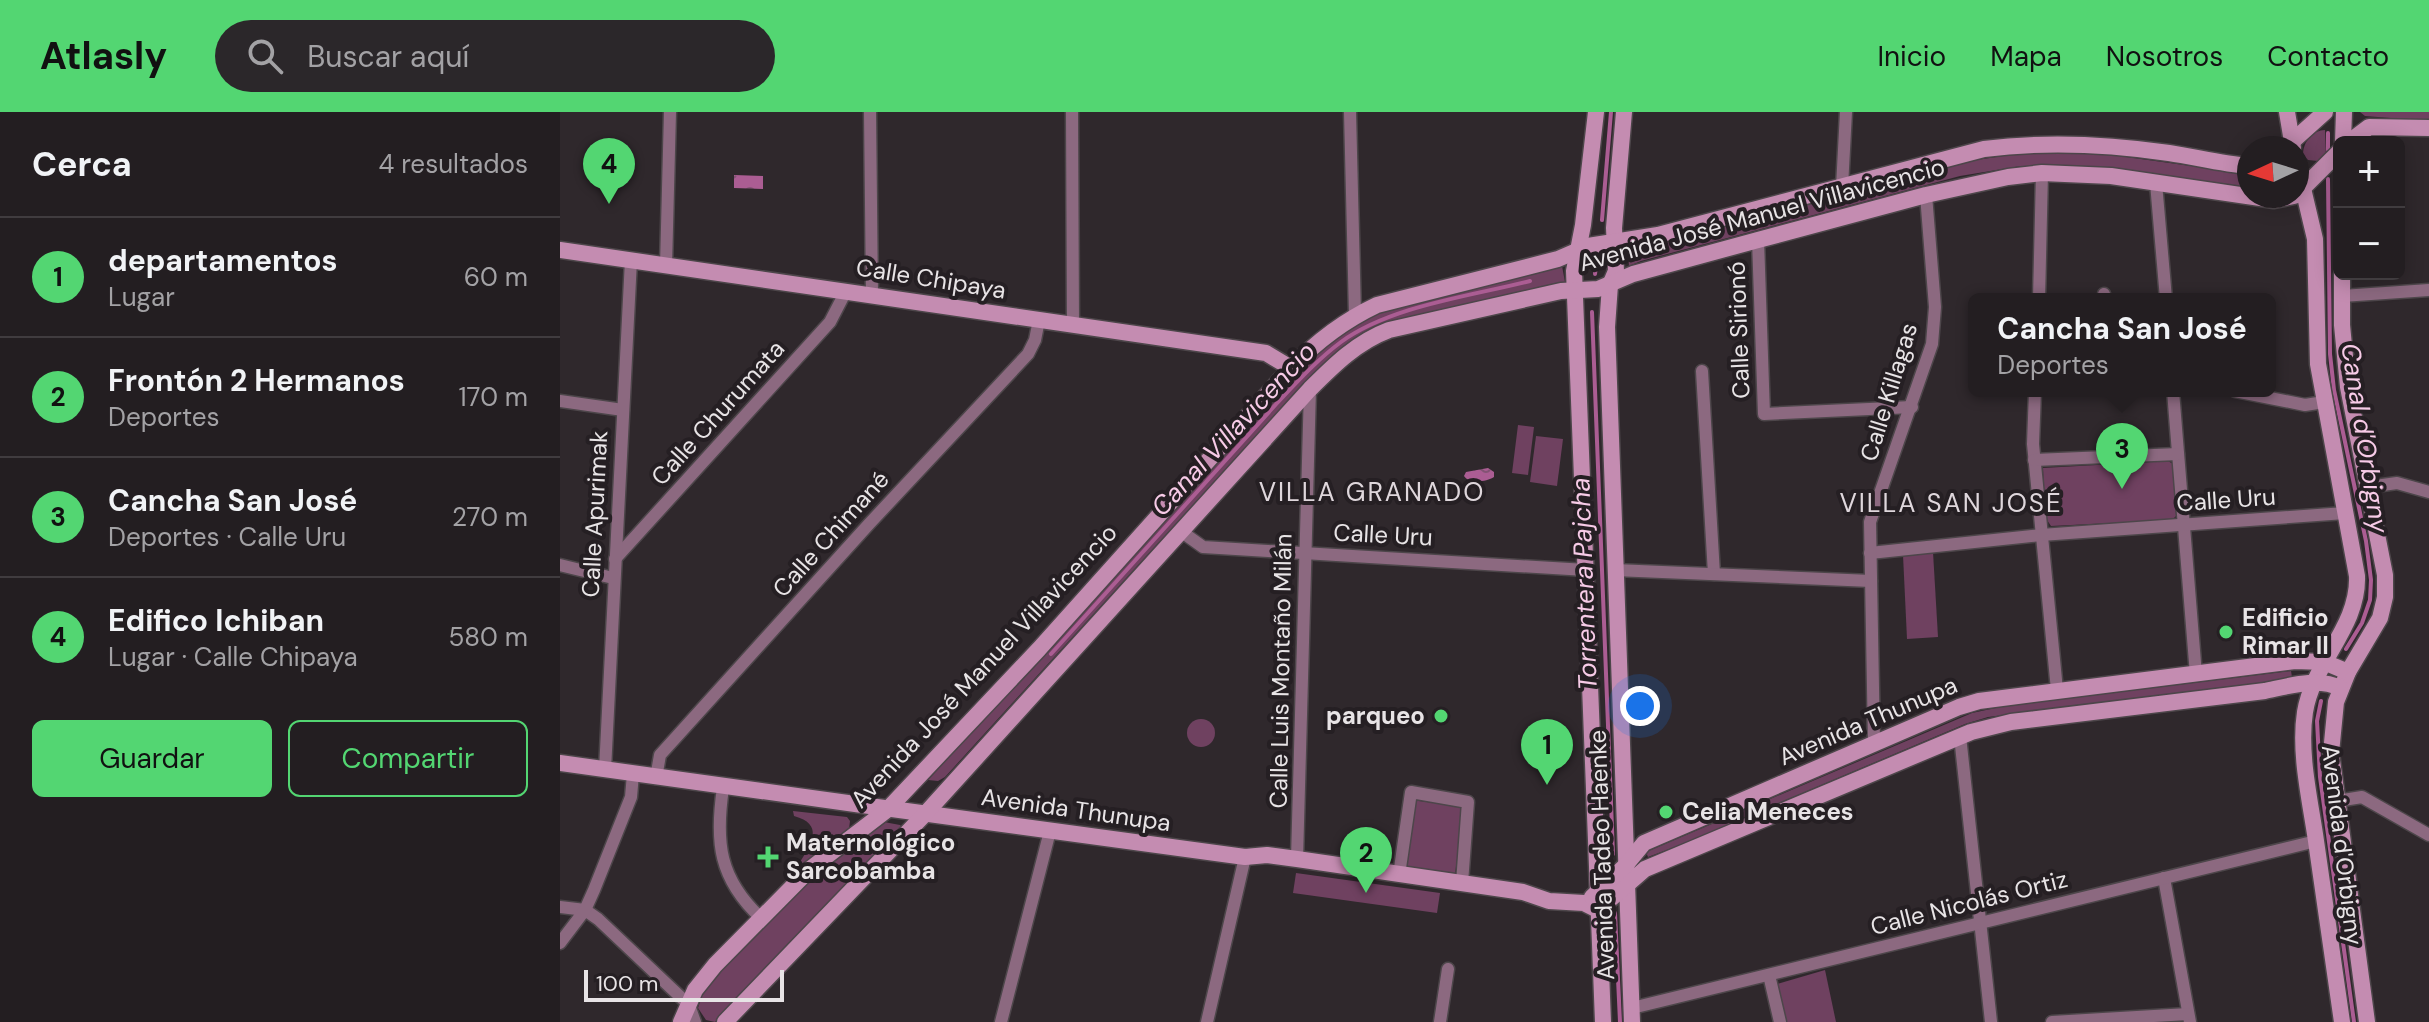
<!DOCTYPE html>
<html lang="es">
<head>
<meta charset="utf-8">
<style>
	:root { --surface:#231e21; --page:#2b272a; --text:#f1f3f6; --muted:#a3a2a5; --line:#403c3f; --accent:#53d672 }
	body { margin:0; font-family:"DM Sans",sans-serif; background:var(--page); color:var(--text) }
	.controls { position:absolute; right:24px; top:24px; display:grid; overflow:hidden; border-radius:12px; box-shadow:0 4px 20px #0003 }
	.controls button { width:72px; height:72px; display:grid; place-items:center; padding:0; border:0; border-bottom:2px solid var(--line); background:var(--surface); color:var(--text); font:40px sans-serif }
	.compass { position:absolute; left:1677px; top:24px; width:72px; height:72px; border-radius:50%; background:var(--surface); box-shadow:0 4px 20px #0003; rotate:266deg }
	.scale { position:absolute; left:24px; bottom:20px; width:200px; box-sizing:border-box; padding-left:8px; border:4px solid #e8e4e6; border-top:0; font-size:22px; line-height:28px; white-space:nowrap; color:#e8e4e6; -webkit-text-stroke:6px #251f23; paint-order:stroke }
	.you { position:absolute; left:1080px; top:594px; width:28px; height:28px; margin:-20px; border:6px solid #fff; border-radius:50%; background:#1a73e8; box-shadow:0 0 0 12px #1a73e833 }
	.badge { display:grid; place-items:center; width:52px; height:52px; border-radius:50%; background:var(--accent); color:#111; font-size:26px; font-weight:700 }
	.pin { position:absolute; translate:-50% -66px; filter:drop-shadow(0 2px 4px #0008) }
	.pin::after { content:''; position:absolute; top:42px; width:28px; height:24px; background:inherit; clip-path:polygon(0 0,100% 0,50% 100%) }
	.popup { position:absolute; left:1408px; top:181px; width:308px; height:104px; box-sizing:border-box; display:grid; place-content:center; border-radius:12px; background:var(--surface); filter:drop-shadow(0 2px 6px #0005); font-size:26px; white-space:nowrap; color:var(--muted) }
	.popup b { font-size:30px; color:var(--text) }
	.popup::after { content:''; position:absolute; left:50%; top:100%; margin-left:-16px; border:16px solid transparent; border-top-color:var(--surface) }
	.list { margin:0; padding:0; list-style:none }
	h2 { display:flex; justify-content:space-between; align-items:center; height:104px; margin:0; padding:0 32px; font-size:34px }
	h2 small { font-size:26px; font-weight:400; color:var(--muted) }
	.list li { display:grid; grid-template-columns:52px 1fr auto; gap:24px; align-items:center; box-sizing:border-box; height:120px; padding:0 32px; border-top:2px solid var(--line) }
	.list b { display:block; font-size:30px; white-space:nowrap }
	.list p { margin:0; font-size:26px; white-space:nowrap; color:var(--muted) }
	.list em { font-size:26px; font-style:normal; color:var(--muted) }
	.actions { display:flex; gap:16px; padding:24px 32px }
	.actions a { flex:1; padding:18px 0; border:2px solid var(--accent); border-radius:12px; text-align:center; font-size:28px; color:var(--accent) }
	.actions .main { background:var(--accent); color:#111 }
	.icon { flex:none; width:44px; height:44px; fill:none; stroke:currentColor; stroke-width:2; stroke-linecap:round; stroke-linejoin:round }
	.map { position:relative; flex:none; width:1869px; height:910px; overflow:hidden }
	header { display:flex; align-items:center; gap:48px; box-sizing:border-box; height:112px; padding:0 40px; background:var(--accent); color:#111 }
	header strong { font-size:38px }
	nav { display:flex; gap:44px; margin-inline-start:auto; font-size:28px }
	.search { width:560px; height:72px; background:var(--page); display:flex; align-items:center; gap:20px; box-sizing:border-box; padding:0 28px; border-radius:44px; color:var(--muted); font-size:30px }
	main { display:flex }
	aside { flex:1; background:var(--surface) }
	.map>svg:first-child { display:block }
	.green { fill:#6f4160 }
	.water { fill:url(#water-ripples) }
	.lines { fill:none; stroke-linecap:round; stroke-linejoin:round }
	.stream { stroke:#ab5d93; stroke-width:4 }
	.street-casing { stroke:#4d464a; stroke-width:15 }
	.secondary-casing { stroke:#4d464a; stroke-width:19 }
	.street { stroke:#8c6980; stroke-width:12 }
	.secondary { stroke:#c48cb1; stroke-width:16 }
	.poi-dot { fill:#53d672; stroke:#251f23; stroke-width:3 }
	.labels { text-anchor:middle; stroke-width:8; stroke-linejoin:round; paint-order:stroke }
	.street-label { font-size:24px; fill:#e8e4e6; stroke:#251f23 }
	.poi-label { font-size:24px; font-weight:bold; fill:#e8e4e6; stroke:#251f23; text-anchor:start }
	.water-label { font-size:26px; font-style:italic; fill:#f7cbe7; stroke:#251f23 }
	.neighbourhood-label { font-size:26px; letter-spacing:2px; fill:#dfd7dc; stroke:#251f23 }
</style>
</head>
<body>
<header>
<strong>Atlasly</strong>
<div class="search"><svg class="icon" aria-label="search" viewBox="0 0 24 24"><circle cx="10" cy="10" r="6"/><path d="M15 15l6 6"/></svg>Buscar aquí</div>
<nav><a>Inicio</a><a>Mapa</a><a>Nosotros</a><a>Contacto</a></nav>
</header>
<main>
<aside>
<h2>Cerca<small>4 resultados</small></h2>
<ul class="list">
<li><span class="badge">1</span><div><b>departamentos</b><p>Lugar</p></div><em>60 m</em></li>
<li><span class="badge">2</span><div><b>Frontón 2 Hermanos</b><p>Deportes</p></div><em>170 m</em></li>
<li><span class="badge">3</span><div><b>Cancha San José</b><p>Deportes · Calle Uru</p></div><em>270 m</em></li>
<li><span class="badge">4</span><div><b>Edifico Ichiban</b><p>Lugar · Calle Chipaya</p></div><em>580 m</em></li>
</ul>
<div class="actions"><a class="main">Guardar</a><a>Compartir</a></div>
</aside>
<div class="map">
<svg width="1869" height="910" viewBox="0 0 1869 910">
	<defs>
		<pattern id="water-ripples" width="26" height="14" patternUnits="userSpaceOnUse" patternTransform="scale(2)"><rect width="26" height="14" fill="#ab5d93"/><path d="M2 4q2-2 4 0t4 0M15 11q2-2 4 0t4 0" fill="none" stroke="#835374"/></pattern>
	</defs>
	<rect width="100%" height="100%" fill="#2f282c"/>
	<g class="green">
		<path d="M 1800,0 L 1869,0 L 1869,9 L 1805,4 Z"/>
		<path d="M 1765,18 L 1766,43 L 1758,49 L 1748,48 L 1743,42 C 1743,30 1753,18 1765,18 Z"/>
		<path d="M 1500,40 L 1552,43 L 1689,62 L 1689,76 L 1529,54 L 1461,54 L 1400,64 L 1081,149 L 1069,154 L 1068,139 L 1409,49 L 1457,42 Z"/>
		<path d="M 1002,154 L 1005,170 L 830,209 L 789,230 L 733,283 L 385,665 L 378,669 L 368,668 L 757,243 L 779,223 L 806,206 L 827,197 Z"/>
		<path d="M 958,313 L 974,315 L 968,363 L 952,361 Z"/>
		<path d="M 976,324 L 1003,327 L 997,374 L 970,370 Z"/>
		<path d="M 1608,349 L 1613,352 L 1616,404 L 1612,408 L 1491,414 L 1485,405 L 1483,356 Z"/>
		<path d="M 1373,440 L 1378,525 L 1347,527 L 1343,443 Z"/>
		<path d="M 1731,559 L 1732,565 L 1728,567 L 1428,605 L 1405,612 L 1120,733 L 1088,745 L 1086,740 L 1412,601 L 1445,594 Z"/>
		<circle cx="641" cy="621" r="14"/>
		<path d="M 852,688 L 904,695 L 895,762 L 843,755 Z"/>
		<path d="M 233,699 L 287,705 L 290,709 L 289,717 L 243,757 L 240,750 C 252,731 264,712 234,704 Z"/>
		<path d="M 324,710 L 340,713 L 343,716 L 155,910 L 146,908 L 138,896 L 142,884 L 156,862 L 251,768 Z"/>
		<path d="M 736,761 L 880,781 L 877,801 L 733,781 Z"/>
		<path d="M 1265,858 L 1276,910 L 1226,910 L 1217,872 Z"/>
	</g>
	<g class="water">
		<path d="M 174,63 L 203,64 L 203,77 L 174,76 Z"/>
		<path d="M 928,356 L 934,360 L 934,365 C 926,370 909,372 904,364 L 906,360 Z"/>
	</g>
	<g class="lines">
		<g class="stream">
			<path d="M 1768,21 L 1768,38"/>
			<path d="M 1768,67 L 1770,242 L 1774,278 L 1806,429 L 1811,468 L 1810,488 L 1802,511 L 1786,537"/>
			<path d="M 1042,108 L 1051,0"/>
			<path d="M 1035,162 L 1037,147"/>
			<path d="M 1032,200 L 1053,742"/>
			<path d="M 491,542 L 718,290 C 738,269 758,247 781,230 C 830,194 911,184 970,169"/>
			<path d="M 1761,589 L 1757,609 L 1760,665 L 1794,910"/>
			<path d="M 1055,801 L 1060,910"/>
		</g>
		<g class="street-casing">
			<g id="street">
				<path d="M 310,0 L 312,183"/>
				<path d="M 512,0 L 513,213"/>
				<path d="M 790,0 L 795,203"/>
				<path d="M 1596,71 L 1606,187"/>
				<path d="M 1282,75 L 1286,0"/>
				<path d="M 1198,128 L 1204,302 L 1352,295"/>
				<path d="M 106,154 L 110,0"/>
				<path d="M 1544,182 L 1545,187"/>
				<path d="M 1782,184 L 1869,178"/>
				<path d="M 1479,187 L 1482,61"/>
				<path d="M 1142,259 L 1154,462"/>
				<path d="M 1475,279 L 1473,332 L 1497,578"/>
				<path d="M 1613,279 L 1636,563"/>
				<path d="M 1675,279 L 1745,293 L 1764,290"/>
				<path d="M 0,289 L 63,298"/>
				<path d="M 1474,348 L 1618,342"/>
				<path d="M 1808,375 L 1837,371 L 1869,380"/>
				<path d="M 622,420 L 643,435 L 1026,458"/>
				<path d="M 1310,441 L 1481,423 L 1785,401"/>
				<path d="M 55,447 L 270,210 L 286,179"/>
				<path d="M 0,453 L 53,466"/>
				<path d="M 1055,458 L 1311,469"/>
				<path d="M 1400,624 L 1431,910"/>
				<path d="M 1314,631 L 1310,410 L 1372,232 L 1375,195 L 1366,83"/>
				<path d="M 45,658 L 71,148"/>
				<path d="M 96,666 L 100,643 L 309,412 L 468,242 L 475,228 L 479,208"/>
				<path d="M 163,676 C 155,730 159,767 201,806"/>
				<path d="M 1777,689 L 1802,685 L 1869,723"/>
				<path d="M 737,747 L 750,277"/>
				<path d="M 839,763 L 851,680 L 908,690 L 902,771"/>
				<path d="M 1604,766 L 1630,910"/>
				<path d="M 0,795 L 25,798 L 38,807 L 129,893 L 135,910"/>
				<path d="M 0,831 L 25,798 L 34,778 L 71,685 L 73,662"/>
				<path d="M 1209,863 L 1220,910"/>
				<path d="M 1072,896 L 1756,729"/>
				<path d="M 441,910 L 490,719"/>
				<path d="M 647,910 L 685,745"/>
				<path d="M 880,910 L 888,857"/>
				<path d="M 1492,910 L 1628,902"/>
			</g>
		</g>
		<g class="secondary-casing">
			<g id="secondary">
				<path d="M 1036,0 L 1023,113 L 1014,159 L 1043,910"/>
				<path d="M 1064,0 L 1054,116 L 1056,159 L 1050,173 L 1047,215 L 1072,910"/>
				<path d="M 1727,0 L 1733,36"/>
				<path d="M 1783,30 L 1784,0"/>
				<path d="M 1789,30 L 1809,15 L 1869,16"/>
				<path d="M 1725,36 L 1765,0"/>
				<path d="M 1737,51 L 1755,127 L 1758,252 L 1797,464 C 1799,515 1753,550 1745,600 C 1739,639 1749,683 1755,722 C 1764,784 1773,847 1782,910"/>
				<path d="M 1738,81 L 1779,40"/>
				<path d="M 0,138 L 706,241 L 731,256"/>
				<path d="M 1782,162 L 1782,213 L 1788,275 L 1825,463 L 1825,485 L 1820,506 L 1788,560 L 1776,590 L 1771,641 L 1807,910"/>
				<path d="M 0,651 C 228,684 457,713 685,745 L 707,743 L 737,747 L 963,780 L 989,789 L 1024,791 L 1038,798 L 1085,757 L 1411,620 L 1451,610 L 1705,579 C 1729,574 1758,565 1780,576"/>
				<path d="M 1032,785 L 1065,754 L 1084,731 L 1399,595 L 1419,589 L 1735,549 L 1764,550 L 1788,560"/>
				<path d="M 121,910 L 135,878 L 155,853 L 250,757 L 327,698 L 479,537 L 731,256 C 757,229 783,209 817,193 L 998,147 L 1028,134 L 1098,123 L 1424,37 C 1487,29 1547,32 1609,41 C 1636,45 1662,52 1689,54"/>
				<path d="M 165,910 L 366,701 L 750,277 C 774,253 797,230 829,218 L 1001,179 L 1038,177 L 1073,162 L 1198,128 L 1366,83 L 1448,65 L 1482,61 L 1551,64 L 1714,88 L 1734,84"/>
			</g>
		</g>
		<use href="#street" class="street"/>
		<use href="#secondary" class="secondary"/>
	</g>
	<g class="poi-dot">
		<circle cx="1666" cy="520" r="8"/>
		<circle cx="881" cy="604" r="8"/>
		<circle cx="1106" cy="700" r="8"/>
		<path d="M204 733h8v8h8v8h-8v8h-8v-8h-8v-8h8z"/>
	</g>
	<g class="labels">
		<g class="street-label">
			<text transform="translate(1202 103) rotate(-15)" y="8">Avenida José Manuel Villavicencio</text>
			<text transform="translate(371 167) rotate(9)" y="8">Calle Chipaya</text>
			<text transform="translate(1179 218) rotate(-92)" y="8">Calle Sirionó</text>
			<text transform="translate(1329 280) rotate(-73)" y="8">Calle Killagas</text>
			<text transform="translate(158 301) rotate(-48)" y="8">Calle Churumata</text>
			<text transform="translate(1666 388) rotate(-4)" y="8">Calle Uru</text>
			<text transform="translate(35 402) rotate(-87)" y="8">Calle Apurimak</text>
			<text transform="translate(271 422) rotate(-48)" y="8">Calle Chimané</text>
			<text transform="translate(823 423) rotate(3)" y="8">Calle Uru</text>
			<text transform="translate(424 554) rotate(-47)" y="8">Avenida José Manuel Villavicencio</text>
			<text transform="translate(721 559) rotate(-89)" y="8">Calle Luis Montaño Milán</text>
			<text transform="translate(1308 609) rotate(-23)" y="8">Avenida Thunupa</text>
			<text transform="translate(516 698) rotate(8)" y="8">Avenida Thunupa</text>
			<text transform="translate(1782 733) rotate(83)" y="8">Avenida d'Orbigny</text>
			<text transform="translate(1042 743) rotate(-92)" y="8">Avenida Tadeo Haenke</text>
			<text transform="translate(1409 791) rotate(-14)" y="8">Calle Nicolás Ortiz</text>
		</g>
		<g class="poi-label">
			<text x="1682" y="514">Edificio<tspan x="1682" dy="28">Rimar II</tspan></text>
			<text x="865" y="612" text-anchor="end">parqueo</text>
			<text x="1122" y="708">Celia Meneces</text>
			<text x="226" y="739">Maternológico<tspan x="226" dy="28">Sarcobamba</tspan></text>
		</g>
		<g class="water-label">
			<text transform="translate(673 317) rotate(-47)" y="9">Canal Villavicencio</text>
			<text transform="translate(1805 326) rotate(81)" y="9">Canal d'Orbigny</text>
			<text transform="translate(1024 472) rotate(-92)" y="9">Torrentera Pajcha</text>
		</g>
		<g class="neighbourhood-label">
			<text x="812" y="389">VILLA GRANADO</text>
			<text x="1391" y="400">VILLA SAN JOSÉ</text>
		</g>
	</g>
</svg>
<div class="controls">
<button>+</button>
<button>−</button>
</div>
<svg class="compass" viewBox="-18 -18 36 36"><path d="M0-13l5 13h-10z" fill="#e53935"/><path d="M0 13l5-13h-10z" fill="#a3a2a5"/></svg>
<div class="scale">100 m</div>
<div class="you"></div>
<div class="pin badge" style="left:987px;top:673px">1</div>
<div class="pin badge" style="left:806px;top:781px">2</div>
<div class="pin badge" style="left:1562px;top:377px">3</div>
<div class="popup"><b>Cancha San José</b>Deportes</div>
<div class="pin badge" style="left:49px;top:92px">4</div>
</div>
</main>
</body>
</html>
